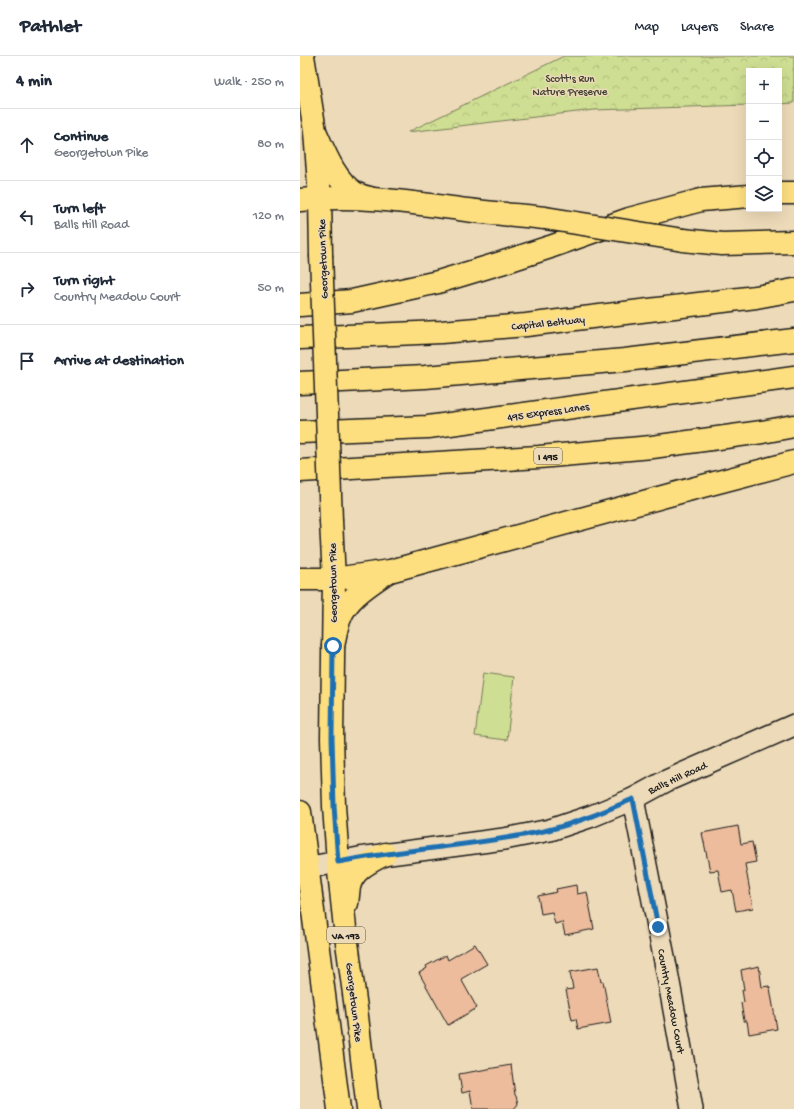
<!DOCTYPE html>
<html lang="en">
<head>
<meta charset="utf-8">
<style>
	:root { --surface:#fff; --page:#f2f2f3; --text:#1f2937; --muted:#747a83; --line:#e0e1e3 }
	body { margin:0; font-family:"Gochi Hand",sans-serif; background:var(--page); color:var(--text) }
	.controls { position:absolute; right:12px; top:12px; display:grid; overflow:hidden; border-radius:0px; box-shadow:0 4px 16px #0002 }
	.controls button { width:36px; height:36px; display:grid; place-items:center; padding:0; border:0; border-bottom:1px solid var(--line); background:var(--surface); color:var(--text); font:20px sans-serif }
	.stop { position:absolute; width:12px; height:12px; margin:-9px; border:3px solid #1f6fb2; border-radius:50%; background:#fff }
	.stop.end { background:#1f6fb2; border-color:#fff; box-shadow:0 1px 4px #0008 }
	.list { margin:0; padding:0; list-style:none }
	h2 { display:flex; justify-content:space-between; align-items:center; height:52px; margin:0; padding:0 16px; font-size:17px }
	h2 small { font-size:13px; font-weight:400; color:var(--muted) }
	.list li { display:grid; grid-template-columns:26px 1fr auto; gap:12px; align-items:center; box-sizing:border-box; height:72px; padding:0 16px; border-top:1px solid var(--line) }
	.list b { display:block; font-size:15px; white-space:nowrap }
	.list p { margin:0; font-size:13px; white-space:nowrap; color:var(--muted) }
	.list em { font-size:13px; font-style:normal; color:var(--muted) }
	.icon { flex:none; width:22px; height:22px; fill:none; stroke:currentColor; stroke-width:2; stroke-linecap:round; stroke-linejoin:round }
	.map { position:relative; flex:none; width:494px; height:1053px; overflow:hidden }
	header { display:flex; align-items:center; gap:24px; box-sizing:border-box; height:56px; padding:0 20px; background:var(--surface); border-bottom:1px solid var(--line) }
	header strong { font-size:19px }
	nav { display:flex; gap:22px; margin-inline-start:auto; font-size:14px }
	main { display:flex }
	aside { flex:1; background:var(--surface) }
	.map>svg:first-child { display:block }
	.grass { fill:#cede92; stroke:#757d57 }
	.forest { fill:url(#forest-crowns); stroke:#757d57 }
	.building { fill:#ecbc9c; stroke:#1c1c1c }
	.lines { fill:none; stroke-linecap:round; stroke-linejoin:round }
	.minor-casing { stroke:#1c1c1c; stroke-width:24 }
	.major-casing { stroke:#1c1c1c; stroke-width:25 }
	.highway-casing { stroke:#1c1c1c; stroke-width:25 }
	.minor { stroke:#eddab8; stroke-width:21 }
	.major { stroke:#fedf80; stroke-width:22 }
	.highway { stroke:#fedf80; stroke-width:22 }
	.major-bridge-casing { stroke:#1c1c1c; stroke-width:25; stroke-linecap:butt }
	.highway-bridge-casing { stroke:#1c1c1c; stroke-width:25; stroke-linecap:butt }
	.major-bridge { stroke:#fedf80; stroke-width:22 }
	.highway-bridge { stroke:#fedf80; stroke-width:22 }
	.route { stroke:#1f6fb2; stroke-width:5 }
	.labels { text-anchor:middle; stroke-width:3; stroke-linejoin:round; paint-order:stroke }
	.shield { fill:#eddab8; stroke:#5b554b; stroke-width:1 }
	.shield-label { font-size:10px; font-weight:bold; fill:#1c1c1c }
	.park-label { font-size:11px; fill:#404334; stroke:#eddab8 }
	.street-label { font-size:11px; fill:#1c1c1c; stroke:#eddab8 }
</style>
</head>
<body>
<header>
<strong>Pathlet</strong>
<nav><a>Map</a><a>Layers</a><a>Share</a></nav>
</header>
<main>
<aside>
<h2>4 min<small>Walk · 250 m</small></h2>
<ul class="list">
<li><svg class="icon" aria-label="ahead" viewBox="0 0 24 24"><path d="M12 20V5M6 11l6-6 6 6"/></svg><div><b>Continue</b><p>Georgetown Pike</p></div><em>80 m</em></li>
<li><svg class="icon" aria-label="left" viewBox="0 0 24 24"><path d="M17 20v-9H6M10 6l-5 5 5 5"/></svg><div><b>Turn left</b><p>Balls Hill Road</p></div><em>120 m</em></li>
<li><svg class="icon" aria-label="right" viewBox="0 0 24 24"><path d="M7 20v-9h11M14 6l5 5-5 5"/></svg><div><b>Turn right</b><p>Country Meadow Court</p></div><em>50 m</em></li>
<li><svg class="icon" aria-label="arrive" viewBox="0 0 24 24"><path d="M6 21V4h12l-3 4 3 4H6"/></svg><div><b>Arrive at destination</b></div></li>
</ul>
</aside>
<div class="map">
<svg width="494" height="1053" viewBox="0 0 494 1053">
	<defs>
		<pattern id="forest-crowns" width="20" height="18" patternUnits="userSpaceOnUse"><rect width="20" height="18" fill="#cede92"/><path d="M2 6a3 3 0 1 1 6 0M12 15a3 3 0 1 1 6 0" fill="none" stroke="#b0be7d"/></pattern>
	</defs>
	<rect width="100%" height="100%" fill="#eddab8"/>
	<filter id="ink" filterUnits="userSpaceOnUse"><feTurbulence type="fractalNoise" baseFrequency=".025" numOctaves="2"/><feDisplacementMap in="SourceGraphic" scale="8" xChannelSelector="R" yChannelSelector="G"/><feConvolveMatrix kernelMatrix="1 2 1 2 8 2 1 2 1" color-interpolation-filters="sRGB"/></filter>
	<g filter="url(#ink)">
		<path class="grass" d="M 183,617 L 214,621 L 207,684 L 175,680 Z"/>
		<path class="forest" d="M 264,0 L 494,0 L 494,47 L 479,48 L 479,15 L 449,15 L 449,49 L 294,54 L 108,76 Z"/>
		<g class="building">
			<path d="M 438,770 L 441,788 L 452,786 L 456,806 L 445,808 L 453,852 L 436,855 L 432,834 L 422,836 L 418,814 L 410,815 L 402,777 Z"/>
			<path d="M 276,829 L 277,838 L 287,836 L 294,873 L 265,879 L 262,866 L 255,868 L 252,856 L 241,858 L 238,840 L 257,836 L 256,833 Z"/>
			<path d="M 175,888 L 187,908 L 161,923 L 177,952 L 148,969 L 119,917 L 127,912 L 126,910 L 146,899 L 148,904 Z"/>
			<path d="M 459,910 L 462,931 L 469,930 L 470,932 L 477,973 L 449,978 L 447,965 L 444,965 L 441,947 L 444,946 L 442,934 L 444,934 L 441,914 Z"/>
			<path d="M 298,911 L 301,926 L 303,925 L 311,967 L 278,973 L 276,963 L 272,964 L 266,934 L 273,933 L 270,916 Z"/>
			<path d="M 211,1009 L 215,1039 L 216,1040 L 218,1048 L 214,1053 L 173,1053 L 170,1035 L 162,1037 L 159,1018 Z"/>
		</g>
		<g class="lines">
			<g class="minor-casing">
				<g id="minor">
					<path d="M 333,743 L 368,921 L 392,1053"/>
					<path d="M 0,813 L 59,802 L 204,783 L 250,774 L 292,760 L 333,743 L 366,725 L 494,669"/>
				</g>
			</g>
			<g class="major-casing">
				<g id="major">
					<path d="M 3,0 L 15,75 L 20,142 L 21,199"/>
					<path d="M 31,465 L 34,523 L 32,682 L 34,750 L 38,806 L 45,872 L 56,952 L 68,1053"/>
					<path d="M 0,756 L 39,1053"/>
					<path d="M 47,847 C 48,842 48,836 49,831 C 53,813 70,806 85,798"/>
				</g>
			</g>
			<g class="highway-casing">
				<g id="highway">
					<path d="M 15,75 C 24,95 35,125 55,137 C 59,139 65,141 70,142"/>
					<path d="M 479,137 L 494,137"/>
					<path d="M 0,144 C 53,138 107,146 159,153 C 188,157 216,159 245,162"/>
					<path d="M 383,184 L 422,188 L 494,186"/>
					<path d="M 0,249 L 52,245 L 138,226 L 201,207 L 250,191 L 329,163 L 401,144 L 449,140"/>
					<path d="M 0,282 L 141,276 L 226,269 L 456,241 L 494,234"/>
					<path d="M 0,327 L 125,321 L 325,304 L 494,284"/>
					<path d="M 0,376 L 128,371 L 494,321"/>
					<path d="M 0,415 L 239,401 L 352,391 L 462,376 L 494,370"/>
					<path d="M 0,523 L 34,523 L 90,515 L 384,435 L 494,406"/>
					<path d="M 33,590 C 35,581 36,571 40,562 C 47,542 69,529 86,517"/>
				</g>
			</g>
			<use href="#minor" class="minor"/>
			<use href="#major" class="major"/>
			<use href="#highway" class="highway"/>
			<g class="major-bridge-casing">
				<path id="major-bridge" d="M 21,199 L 31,465"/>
			</g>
			<g class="highway-bridge-casing">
				<path id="highway-bridge" d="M 245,162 L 383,184"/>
			</g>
			<use href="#major-bridge" class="major-bridge"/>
			<use href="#highway-bridge" class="highway-bridge"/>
		</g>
	</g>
	<g class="lines" filter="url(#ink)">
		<path class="route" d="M 33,590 L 32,682 L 34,750 L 38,806 C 107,792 179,790 248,774 C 277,767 305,755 333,743 L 358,871"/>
	</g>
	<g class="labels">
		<g class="shield">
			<rect x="234" y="392" width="28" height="16" rx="3"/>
			<rect x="27" y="871" width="38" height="16" rx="3"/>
		</g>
		<g class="shield-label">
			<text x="248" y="404">I 495</text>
			<text x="46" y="883">VA 193</text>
		</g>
		<g class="park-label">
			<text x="270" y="26">Scott's Run<tspan x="270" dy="13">Nature Preserve</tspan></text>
		</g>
		<g class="street-label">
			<text transform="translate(22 203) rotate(-92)" y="4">Georgetown Pike</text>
			<text transform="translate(248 266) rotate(-6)" y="4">Capital Beltway</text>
			<text transform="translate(248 355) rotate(-8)" y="4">495 Express Lanes</text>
			<text transform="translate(32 527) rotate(-91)" y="4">Georgetown Pike</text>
			<text transform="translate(377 721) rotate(-25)" y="4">Balls Hill Road</text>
			<text transform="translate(372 945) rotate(79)" y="4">Country Meadow Court</text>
			<text transform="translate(55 946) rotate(83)" y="4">Georgetown Pike</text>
		</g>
	</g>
</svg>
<div class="controls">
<button>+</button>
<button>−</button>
<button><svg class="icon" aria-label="locate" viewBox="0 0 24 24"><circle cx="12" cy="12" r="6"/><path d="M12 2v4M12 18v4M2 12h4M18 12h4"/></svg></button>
<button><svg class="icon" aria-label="layers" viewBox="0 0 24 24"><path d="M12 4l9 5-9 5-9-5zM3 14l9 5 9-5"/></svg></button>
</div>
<div class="stop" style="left:33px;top:590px"></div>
<div class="stop end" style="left:358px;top:871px"></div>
</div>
</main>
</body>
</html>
